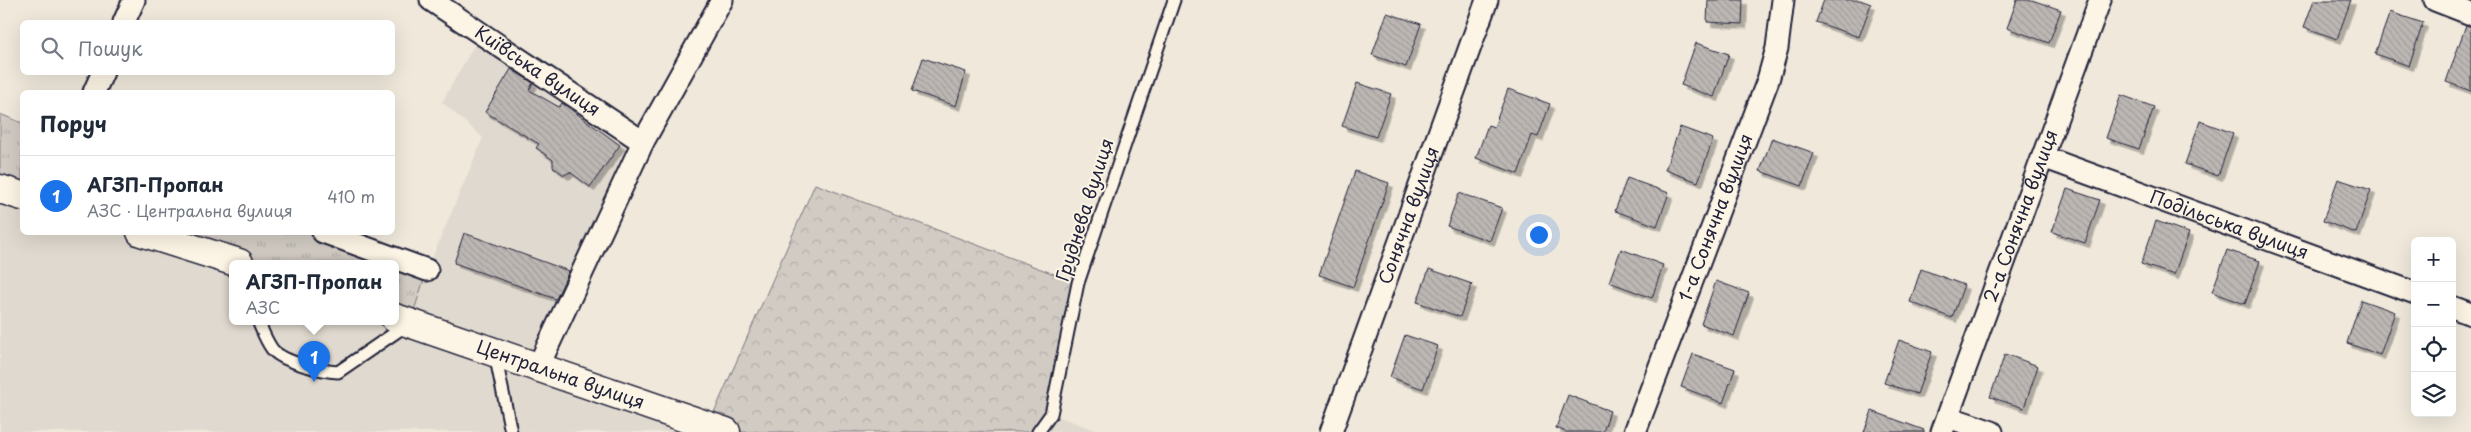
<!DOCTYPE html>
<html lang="uk">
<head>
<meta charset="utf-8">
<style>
	:root { --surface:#fff; --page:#f2f2f3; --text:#1f2937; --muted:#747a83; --line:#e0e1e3; --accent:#1a73e8 }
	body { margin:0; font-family:"Playpen Sans",sans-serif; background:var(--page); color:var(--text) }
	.controls { position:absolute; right:15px; bottom:15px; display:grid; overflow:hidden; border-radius:8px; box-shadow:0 5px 20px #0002 }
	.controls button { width:45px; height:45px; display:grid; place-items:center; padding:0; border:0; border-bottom:1px solid var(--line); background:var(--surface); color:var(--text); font:25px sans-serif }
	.you { position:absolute; left:1538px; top:234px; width:18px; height:18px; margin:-12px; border:4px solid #fff; border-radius:50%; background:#1a73e8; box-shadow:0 0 0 8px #1a73e833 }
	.badge { display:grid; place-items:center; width:32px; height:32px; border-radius:50%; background:var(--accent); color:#fff; font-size:16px; font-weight:700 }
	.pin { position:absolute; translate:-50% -41px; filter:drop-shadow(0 1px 2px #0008) }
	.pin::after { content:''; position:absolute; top:26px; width:18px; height:15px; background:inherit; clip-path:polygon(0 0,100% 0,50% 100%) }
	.popup { position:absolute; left:229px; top:260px; width:170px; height:65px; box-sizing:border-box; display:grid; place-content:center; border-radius:8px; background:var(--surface); filter:drop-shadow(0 1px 4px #0005); font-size:16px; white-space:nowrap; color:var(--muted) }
	.popup b { font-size:19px; color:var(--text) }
	.popup::after { content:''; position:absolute; left:50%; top:100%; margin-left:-10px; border:10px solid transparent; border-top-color:var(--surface) }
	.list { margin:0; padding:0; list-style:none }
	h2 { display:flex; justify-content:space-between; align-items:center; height:65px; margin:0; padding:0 20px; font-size:21px }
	h2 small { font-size:16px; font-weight:400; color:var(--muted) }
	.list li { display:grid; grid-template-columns:32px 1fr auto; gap:15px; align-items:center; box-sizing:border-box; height:80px; padding:0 20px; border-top:1px solid var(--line) }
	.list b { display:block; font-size:19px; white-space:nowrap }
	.list p { margin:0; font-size:16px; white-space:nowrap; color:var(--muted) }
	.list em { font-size:16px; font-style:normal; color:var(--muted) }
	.icon { flex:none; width:28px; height:28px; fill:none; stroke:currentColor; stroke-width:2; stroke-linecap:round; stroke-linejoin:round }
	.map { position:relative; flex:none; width:2471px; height:432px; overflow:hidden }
	.search { position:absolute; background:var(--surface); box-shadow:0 5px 20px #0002; left:20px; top:20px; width:375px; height:55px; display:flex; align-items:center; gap:12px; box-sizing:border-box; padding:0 18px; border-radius:8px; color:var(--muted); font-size:19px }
	.panel { position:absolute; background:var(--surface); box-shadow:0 5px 20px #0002; left:20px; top:90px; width:375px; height:145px; border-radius:8px }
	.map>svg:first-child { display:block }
	.built { fill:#e0d9cf }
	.grass { fill:url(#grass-tufts); stroke:#7a767f }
	.forest { fill:url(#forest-crowns); stroke:#7a767f }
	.building { fill:url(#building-back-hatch); stroke:#22223b; filter:url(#shadow) }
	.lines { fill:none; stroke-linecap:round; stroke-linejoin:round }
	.service-casing { stroke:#22223b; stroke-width:15 }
	.minor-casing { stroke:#22223b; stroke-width:25 }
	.trunk-casing { stroke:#22223b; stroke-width:31 }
	.service { stroke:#fcf5e5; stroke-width:11 }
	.minor { stroke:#fcf5e5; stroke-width:21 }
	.trunk { stroke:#fcf5e5; stroke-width:28 }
	.labels { text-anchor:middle; stroke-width:4; stroke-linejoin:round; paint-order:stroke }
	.street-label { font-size:18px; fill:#22223b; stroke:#fcf5e5 }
</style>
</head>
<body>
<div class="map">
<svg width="2471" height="432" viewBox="0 0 2471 432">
	<defs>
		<pattern id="grass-tufts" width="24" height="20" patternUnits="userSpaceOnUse" patternTransform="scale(1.25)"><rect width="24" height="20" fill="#d1cbc3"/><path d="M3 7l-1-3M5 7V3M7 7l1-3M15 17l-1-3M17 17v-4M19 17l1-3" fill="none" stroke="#b3aea8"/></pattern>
		<pattern id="forest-crowns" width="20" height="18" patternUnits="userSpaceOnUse" patternTransform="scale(1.25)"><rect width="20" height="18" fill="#d1cbc3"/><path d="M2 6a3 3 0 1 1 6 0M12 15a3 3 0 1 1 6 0" fill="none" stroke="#b3aea8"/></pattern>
		<pattern id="building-back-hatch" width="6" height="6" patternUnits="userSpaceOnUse" patternTransform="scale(1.25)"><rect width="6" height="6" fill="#bcb7b3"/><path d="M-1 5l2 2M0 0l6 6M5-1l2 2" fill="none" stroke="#a19d9b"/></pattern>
		<filter id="shadow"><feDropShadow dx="4.5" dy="4.5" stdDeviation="0" flood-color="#0004"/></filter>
	</defs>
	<rect width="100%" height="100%" fill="#efe8db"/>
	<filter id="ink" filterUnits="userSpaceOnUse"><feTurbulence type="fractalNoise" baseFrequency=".02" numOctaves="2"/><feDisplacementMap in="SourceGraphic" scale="10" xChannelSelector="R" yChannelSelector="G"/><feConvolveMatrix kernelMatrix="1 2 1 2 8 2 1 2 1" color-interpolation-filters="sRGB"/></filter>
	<g filter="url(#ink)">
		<g class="built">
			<path d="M 481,33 L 643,142 L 539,367 L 726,432 L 0,432 L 0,190 L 22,197 L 22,232 L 131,233 L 233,265 L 233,321 L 395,321 L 427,270 L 483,138 L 442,102 Z"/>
			<path d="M 1051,414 L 1101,432 L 1039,432 Z"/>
		</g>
		<g class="grass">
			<path d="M 0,114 L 22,123 L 22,196 L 0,189 Z"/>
			<path d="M 141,233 L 323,233 L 427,270 L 410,323 L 395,318 L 395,263 L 239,263 Z"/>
		</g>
		<path class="forest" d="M 815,184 L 1078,283 L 1051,414 L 1038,432 L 726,432 L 708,426 Z"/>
		<g class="building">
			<path d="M 1708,0 L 1743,0 L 1742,24 L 1707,22 Z"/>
			<path d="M 1824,0 L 1860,0 L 1871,4 L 1859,37 L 1816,22 Z"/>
			<path d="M 2017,0 L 2032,0 L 2061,10 L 2049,43 L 2007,28 Z"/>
			<path d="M 2314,0 L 2351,0 L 2337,39 L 2304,27 Z"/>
			<path d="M 2390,12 L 2423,23 L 2409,66 L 2375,54 Z"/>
			<path d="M 1387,13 L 1421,24 L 1406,67 L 1372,55 Z"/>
			<path d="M 2466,25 L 2471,26 L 2471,91 L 2446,82 Z"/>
			<path d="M 1696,43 L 1729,54 L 1714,97 L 1681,85 Z"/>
			<path d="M 923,58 L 966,72 L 956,106 L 912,91 Z"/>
			<path d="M 511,69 L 533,83 L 529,90 L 559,107 L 562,103 L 620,145 L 590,187 L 570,172 L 564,175 L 553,167 L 553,160 L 536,148 L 539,144 L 485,112 Z"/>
			<path d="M 1357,83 L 1391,94 L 1376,137 L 1342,126 Z"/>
			<path d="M 1508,89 L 1550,104 L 1538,137 L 1532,135 L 1518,174 L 1476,158 L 1488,125 L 1494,127 Z"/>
			<path d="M 2121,95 L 2154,107 L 2139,149 L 2106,138 Z"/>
			<path d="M 2200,121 L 2233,133 L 2218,176 L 2185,164 Z"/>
			<path d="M 1680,127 L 1713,139 L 1698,182 L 1665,170 Z"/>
			<path d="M 1772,138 L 1814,153 L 1802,186 L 1760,171 Z"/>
			<path d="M 1355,171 L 1389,183 L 1353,287 L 1319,275 Z"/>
			<path d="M 1627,178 L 1669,193 L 1657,226 L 1615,211 Z"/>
			<path d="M 2338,179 L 2371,190 L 2356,233 L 2323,221 Z"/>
			<path d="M 2067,189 L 2100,200 L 2085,243 L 2052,232 Z"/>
			<path d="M 1459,193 L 1502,208 L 1490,241 L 1447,226 Z"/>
			<path d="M 2156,221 L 2189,233 L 2174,275 L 2141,264 Z"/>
			<path d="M 464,233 L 569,271 L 556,299 L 454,263 Z"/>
			<path d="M 1621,249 L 1663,265 L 1652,298 L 1609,282 Z"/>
			<path d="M 2227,250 L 2260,261 L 2245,304 L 2212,292 Z"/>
			<path d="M 1429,269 L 1472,284 L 1460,317 L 1417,302 Z"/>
			<path d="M 1921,269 L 1964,285 L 1952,318 L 1910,302 Z"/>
			<path d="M 1716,281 L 1749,293 L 1734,336 L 1701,324 Z"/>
			<path d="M 2361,300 L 2395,312 L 2380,355 L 2347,343 Z"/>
			<path d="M 1405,335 L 1438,346 L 1423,389 L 1390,377 Z"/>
			<path d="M 1899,340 L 1932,352 L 1917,394 L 1884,383 Z"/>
			<path d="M 1693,354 L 1735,369 L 1723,403 L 1681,387 Z"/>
			<path d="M 2005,354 L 2038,366 L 2024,408 L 1990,397 Z"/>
			<path d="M 1568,395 L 1610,411 L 1603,432 L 1566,432 L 1556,428 Z"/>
			<path d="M 1872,411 L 1924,430 L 1924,432 L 1864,432 Z"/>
		</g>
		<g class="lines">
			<g class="service-casing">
				<g id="service">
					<path d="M 258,321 C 262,330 266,341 272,349 C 282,362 322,371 338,372 L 408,324"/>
					<path d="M 495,354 L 511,432"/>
					<path d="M 1038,432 L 1051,414 L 1078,283 L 1174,0"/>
				</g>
			</g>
			<g class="minor-casing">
				<g id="minor">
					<path id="s1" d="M 431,0 L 643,142"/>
					<path d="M 2435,0 L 2471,14"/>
					<path d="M 124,22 L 134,0"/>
					<path d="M 94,92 L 103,72"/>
					<path id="s2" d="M 2043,157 L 2415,293"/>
					<path d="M 323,232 L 427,270"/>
					<path d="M 2452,307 L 2471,314"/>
					<path d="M 538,367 L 643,142 L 722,0"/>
					<path d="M 1948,417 L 1992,432"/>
					<path id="s3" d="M 1331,432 L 1487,0"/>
					<path id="s4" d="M 1635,432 L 1768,80 L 1777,48 L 1783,0"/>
					<path id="s5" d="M 1942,432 L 2100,0"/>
				</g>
			</g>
			<g class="trunk-casing">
				<g id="trunk">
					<path d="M 0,189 L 22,196"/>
					<path d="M 141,232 L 239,263"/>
					<path id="s6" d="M 395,318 L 726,432"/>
				</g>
			</g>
			<use href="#service" class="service"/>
			<use href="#minor" class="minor"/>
			<use href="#trunk" class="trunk"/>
		</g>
	</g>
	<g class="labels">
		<g class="street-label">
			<text dy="6" stroke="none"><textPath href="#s1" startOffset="128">Київська вулиця</textPath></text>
			<text transform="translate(1085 210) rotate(-72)" y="6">Груднева вулиця</text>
			<text dy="6" stroke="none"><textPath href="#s3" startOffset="230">Сонячна вулиця</textPath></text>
			<text dy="6" stroke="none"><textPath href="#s5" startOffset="230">2-а Сонячна вулиця</textPath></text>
			<text dy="6" stroke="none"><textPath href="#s4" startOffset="229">1-а Сонячна вулиця</textPath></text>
			<text dy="6" stroke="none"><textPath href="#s2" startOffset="198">Подільська вулиця</textPath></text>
			<text dy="6" stroke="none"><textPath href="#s6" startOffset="175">Центральна вулиця</textPath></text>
		</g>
	</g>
</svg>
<div class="controls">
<button>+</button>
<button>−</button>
<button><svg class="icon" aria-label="locate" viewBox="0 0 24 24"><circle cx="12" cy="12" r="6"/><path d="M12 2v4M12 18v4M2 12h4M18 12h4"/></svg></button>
<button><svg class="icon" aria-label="layers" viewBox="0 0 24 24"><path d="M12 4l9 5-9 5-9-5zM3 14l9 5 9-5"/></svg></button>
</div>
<div class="you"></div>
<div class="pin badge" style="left:314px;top:382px">1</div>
<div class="popup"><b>АГЗП-Пропан</b>АЗС</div>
<div class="search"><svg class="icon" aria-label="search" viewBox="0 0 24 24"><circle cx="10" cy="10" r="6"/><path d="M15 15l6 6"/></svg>Пошук</div>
<section class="panel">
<h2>Поруч<small></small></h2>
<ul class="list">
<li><span class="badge">1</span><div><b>АГЗП-Пропан</b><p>АЗС · Центральна вулиця</p></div><em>410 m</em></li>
</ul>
</section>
</div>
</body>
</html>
